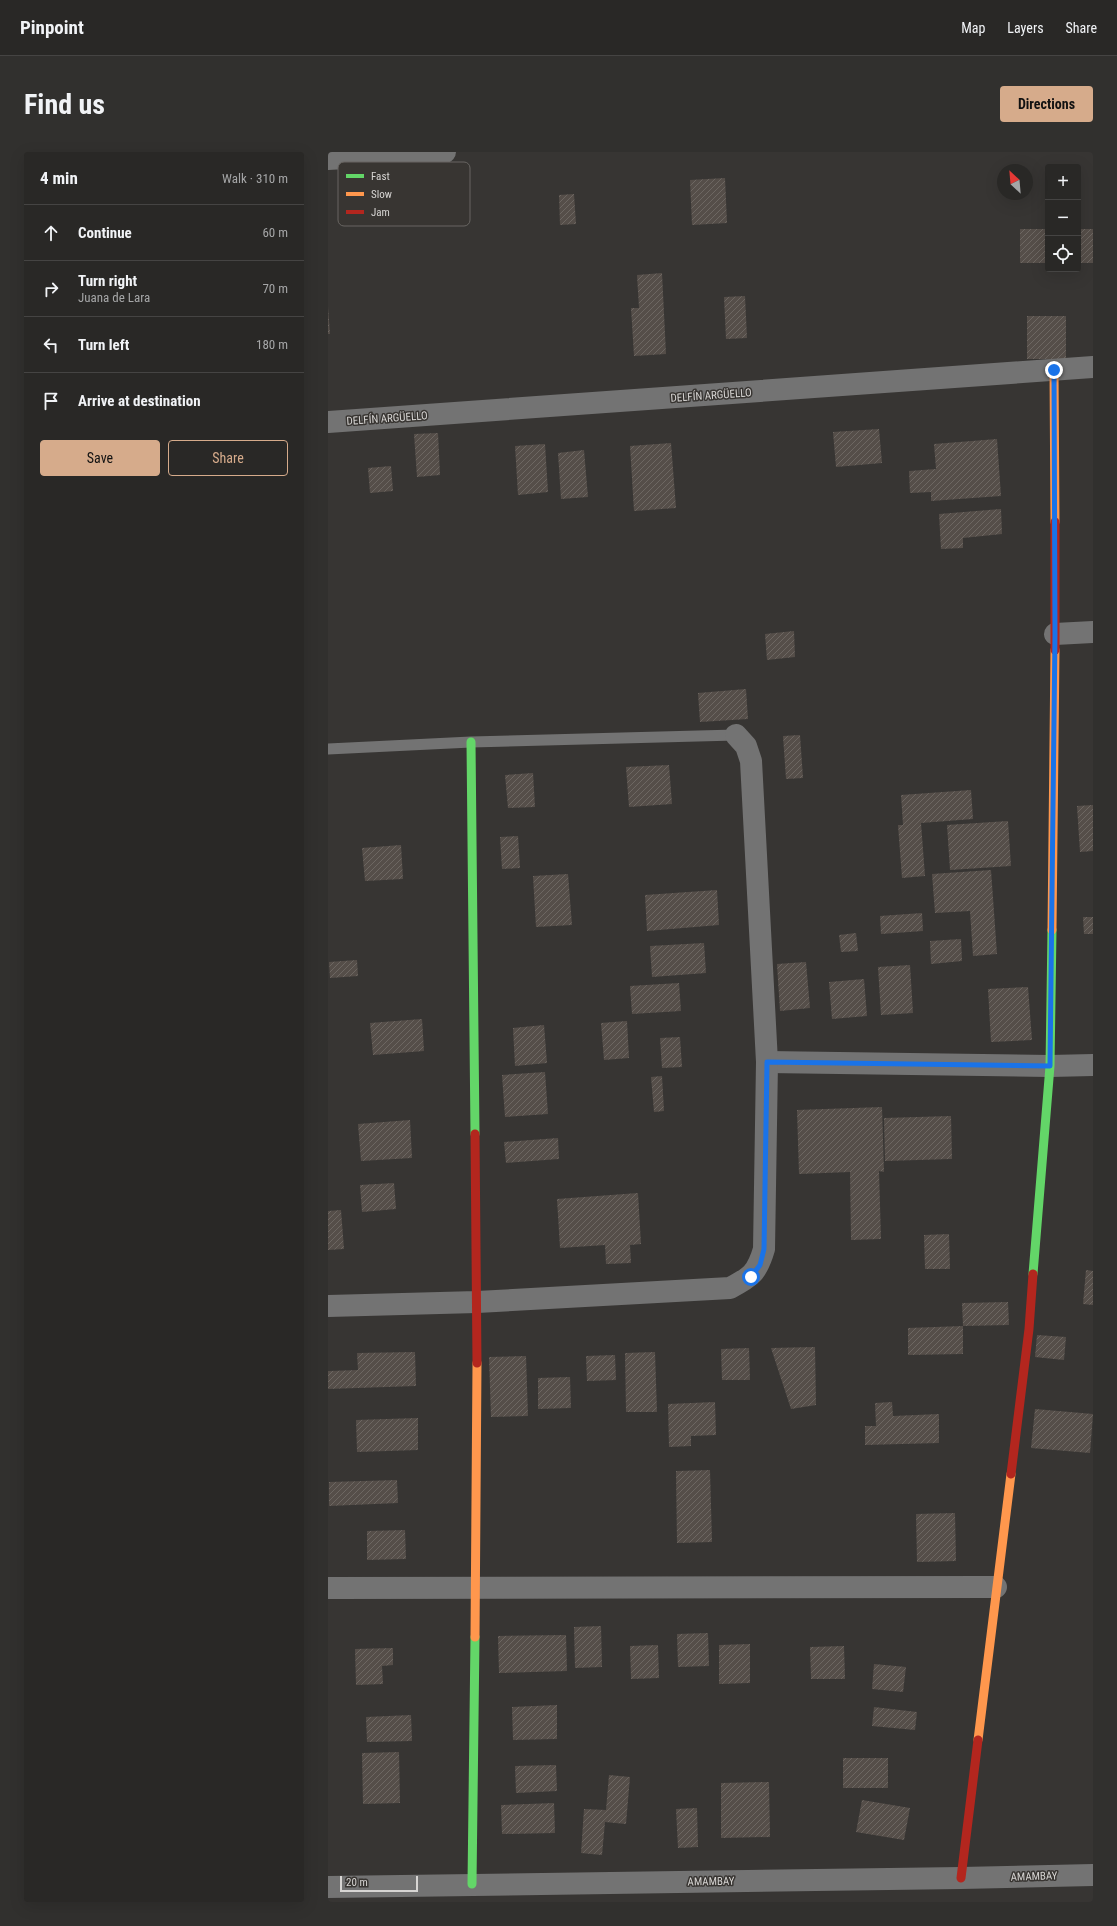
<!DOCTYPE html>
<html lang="en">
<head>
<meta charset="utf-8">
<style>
	:root { --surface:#292826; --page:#31302e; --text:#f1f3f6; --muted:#a5a6a7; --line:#454443; --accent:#d6ab8b }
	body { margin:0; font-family:"Roboto Condensed",sans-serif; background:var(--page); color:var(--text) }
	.controls { position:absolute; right:12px; top:12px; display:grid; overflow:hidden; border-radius:4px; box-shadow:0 4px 16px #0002 }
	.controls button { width:36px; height:36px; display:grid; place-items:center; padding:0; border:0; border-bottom:1px solid var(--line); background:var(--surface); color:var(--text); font:20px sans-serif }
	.compass { position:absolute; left:669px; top:12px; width:36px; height:36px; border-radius:50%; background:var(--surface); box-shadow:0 4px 16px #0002; rotate:334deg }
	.scale { position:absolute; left:12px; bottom:10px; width:78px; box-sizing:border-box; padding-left:4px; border:2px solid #d7d5d3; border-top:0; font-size:11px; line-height:14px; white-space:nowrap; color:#d7d5d3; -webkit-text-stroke:3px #383532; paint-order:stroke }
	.stop { position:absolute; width:12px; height:12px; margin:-9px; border:3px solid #1a73e8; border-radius:50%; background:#fff }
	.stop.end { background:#1a73e8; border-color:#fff; box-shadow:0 1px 4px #0008 }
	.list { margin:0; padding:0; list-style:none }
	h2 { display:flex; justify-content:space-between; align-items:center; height:52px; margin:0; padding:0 16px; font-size:17px }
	h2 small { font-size:13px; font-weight:400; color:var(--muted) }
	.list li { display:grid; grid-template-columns:26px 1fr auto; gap:12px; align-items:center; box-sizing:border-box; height:56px; padding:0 16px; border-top:1px solid var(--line) }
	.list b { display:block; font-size:15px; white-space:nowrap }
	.list p { margin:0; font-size:13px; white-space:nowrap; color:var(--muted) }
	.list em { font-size:13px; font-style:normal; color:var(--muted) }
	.actions { display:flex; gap:8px; padding:12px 16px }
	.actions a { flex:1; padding:9px 0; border:1px solid var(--accent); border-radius:4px; text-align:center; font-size:14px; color:var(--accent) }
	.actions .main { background:var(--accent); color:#111 }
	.icon { flex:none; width:22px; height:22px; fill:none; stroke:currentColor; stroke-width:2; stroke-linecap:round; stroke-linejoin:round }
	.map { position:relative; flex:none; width:765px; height:1750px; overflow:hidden; border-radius:4px }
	header { display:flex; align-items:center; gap:24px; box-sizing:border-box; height:56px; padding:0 20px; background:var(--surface); border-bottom:1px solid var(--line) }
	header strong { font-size:19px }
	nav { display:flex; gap:22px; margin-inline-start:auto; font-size:14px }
	.intro { display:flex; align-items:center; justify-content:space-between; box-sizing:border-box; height:96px; padding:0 24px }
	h1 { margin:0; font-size:28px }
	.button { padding:10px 18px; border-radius:4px; background:var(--accent); color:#111; font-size:14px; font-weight:700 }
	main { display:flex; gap:24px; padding:0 24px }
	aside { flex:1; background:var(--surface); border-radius:4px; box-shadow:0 4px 16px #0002 }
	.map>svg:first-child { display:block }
	.building { fill:url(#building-hatch) }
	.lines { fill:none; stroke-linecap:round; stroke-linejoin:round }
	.lane { stroke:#737373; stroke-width:11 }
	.street { stroke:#737373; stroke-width:22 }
	.fast { stroke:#63d668; stroke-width:9 }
	.slow { stroke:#ff974d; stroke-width:9 }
	.jam { stroke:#b3261e; stroke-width:9 }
	.route { stroke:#1a73e8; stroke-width:5 }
	.labels { text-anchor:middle; stroke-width:3; stroke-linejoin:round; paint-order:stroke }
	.street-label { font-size:11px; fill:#d7d5d3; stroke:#383532 }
	.key { fill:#383532; stroke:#686562; stroke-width:1 }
	.key-label { font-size:11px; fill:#d7d5d3 }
</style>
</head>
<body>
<header>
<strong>Pinpoint</strong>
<nav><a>Map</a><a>Layers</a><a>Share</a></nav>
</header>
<div class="intro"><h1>Find us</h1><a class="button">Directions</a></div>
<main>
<aside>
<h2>4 min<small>Walk · 310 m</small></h2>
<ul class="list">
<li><svg class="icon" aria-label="ahead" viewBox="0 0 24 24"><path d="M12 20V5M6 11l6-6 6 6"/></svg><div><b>Continue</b></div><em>60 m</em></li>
<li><svg class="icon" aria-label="right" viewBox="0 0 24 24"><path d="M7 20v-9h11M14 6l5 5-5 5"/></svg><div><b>Turn right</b><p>Juana de Lara</p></div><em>70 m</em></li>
<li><svg class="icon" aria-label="left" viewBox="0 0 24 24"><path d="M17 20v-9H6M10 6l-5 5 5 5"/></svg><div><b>Turn left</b></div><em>180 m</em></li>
<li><svg class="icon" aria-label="arrive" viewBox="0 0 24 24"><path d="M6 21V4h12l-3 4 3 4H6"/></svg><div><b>Arrive at destination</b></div></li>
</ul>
<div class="actions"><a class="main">Save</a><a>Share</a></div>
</aside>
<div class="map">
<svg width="765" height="1750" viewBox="0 0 765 1750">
	<defs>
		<pattern id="building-hatch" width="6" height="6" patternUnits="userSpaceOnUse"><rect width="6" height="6" fill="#554e49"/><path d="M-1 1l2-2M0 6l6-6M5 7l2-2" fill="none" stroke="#6d6762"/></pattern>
	</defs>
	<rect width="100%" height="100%" fill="#373533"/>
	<g class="building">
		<path d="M 397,26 L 399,71 L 364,73 L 362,28 Z"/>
		<path d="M 246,42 L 248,72 L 232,73 L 231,43 Z"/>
		<rect x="692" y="77" width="28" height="34"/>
		<rect x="750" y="77" width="15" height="34"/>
		<path d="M 334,121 L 338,202 L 306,204 L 303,156 L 311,156 L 309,123 Z"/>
		<path d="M 417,144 L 419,186 L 398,187 L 396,145 Z"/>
		<path d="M 0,155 L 2,182 L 0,182 Z"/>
		<rect x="699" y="164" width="39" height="43"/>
		<path d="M 551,277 L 554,311 L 508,315 L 505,280 Z"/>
		<path d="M 110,281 L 112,323 L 89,325 L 86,282 Z"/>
		<path d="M 669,287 L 673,344 L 603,349 L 603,340 L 582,341 L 581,319 L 608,317 L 606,292 Z"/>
		<path d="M 343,291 L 348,356 L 306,359 L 302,294 Z"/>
		<path d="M 217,292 L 220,340 L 190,343 L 187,294 Z"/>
		<path d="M 256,298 L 260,345 L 233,347 L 230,301 Z"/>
		<path d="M 63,314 L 65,339 L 42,341 L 40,316 Z"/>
		<path d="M 673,357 L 674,382 L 635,386 L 635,396 L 613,397 L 611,362 Z"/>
		<path d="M 466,479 L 467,505 L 439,508 L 437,482 Z"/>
		<path d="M 418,537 L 420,567 L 372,570 L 370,541 Z"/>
		<path d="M 472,583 L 475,626 L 458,627 L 455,584 Z"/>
		<path d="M 341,613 L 344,652 L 301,655 L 298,615 Z"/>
		<path d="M 205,621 L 207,655 L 180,656 L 177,623 Z"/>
		<path d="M 643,638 L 645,667 L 593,671 L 597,724 L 574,726 L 570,673 L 575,673 L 573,643 Z"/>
		<path d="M 765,653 L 765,699 L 752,700 L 749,654 Z"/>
		<path d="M 680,669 L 683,714 L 622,718 L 619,673 Z"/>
		<path d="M 190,684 L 192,716 L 174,717 L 172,685 Z"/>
		<path d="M 73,693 L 75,727 L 37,729 L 34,696 Z"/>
		<path d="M 663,718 L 669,802 L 645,804 L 642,759 L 607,761 L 604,722 Z"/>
		<path d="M 240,722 L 244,773 L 208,775 L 205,724 Z"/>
		<path d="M 389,738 L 391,773 L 319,779 L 317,743 Z"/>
		<path d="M 594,761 L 595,779 L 553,782 L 552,764 Z"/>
		<path d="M 755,765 L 765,765 L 765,782 L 756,782 Z"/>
		<path d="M 528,781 L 530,799 L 513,800 L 511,783 Z"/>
		<path d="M 633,787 L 634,809 L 603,812 L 602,789 Z"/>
		<path d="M 376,791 L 378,821 L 324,825 L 322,794 Z"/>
		<path d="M 29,808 L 30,824 L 2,826 L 1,810 Z"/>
		<path d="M 478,810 L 482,856 L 452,859 L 449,812 Z"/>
		<path d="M 582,813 L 585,861 L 553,863 L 550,815 Z"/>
		<path d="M 536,827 L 539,864 L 504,867 L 501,830 Z"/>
		<path d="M 351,831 L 353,859 L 304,862 L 302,834 Z"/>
		<path d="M 700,835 L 704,888 L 663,890 L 660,837 Z"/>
		<path d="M 94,867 L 96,899 L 45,903 L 42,871 Z"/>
		<path d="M 299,869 L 301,906 L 276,908 L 273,871 Z"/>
		<path d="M 216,873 L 219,911 L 187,914 L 185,876 Z"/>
		<path d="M 352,885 L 354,915 L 334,916 L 332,886 Z"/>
		<path d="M 217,920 L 220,962 L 177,965 L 174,923 Z"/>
		<path d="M 334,924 L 336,959 L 326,960 L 323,925 Z"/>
		<path d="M 554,955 L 556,1020 L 551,1019 L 553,1087 L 523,1088 L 522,1020 L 471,1022 L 469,958 Z"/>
		<path d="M 623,964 L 624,1007 L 557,1009 L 556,966 Z"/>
		<path d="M 82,968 L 84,1006 L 33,1009 L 30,972 Z"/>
		<path d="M 230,986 L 231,1007 L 178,1011 L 176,990 Z"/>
		<path d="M 66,1031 L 68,1057 L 34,1060 L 32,1033 Z"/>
		<path d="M 310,1041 L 313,1092 L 302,1093 L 303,1111 L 278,1112 L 277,1093 L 232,1096 L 229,1047 Z"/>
		<path d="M 13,1058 L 16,1097 L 0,1098 L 0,1059 Z"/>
		<path d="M 621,1082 L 622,1117 L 597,1117 L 596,1083 Z"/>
		<path d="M 758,1118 L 765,1119 L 765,1153 L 755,1152 Z"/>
		<path d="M 680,1150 L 681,1173 L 635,1174 L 635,1202 L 580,1203 L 580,1176 L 635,1174 L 634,1151 Z"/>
		<path d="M 709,1183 L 738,1185 L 736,1208 L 707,1205 Z"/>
		<path d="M 487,1195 L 488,1253 L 463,1257 L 443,1196 Z"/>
		<path d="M 421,1196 L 422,1228 L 394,1228 L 393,1197 Z"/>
		<path d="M 87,1200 L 88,1234 L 0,1237 L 0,1219 L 30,1218 L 29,1201 Z"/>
		<path d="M 327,1200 L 329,1260 L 298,1260 L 297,1201 Z"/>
		<path d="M 287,1203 L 288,1228 L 259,1229 L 258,1204 Z"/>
		<path d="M 198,1204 L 200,1264 L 163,1265 L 161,1205 Z"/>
		<path d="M 242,1225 L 243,1256 L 210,1257 L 210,1226 Z"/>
		<path d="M 387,1250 L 388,1283 L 363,1284 L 363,1294 L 341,1295 L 340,1252 Z"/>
		<path d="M 564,1250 L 565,1264 L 611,1262 L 611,1291 L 537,1293 L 537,1274 L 548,1274 L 547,1251 Z"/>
		<path d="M 707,1257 L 765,1262 L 762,1301 L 703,1296 Z"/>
		<path d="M 90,1266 L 90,1298 L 29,1300 L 28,1268 Z"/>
		<path d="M 382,1318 L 384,1390 L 349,1391 L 348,1319 Z"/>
		<path d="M 69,1328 L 70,1351 L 1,1354 L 1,1330 Z"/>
		<path d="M 627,1361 L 628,1409 L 589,1410 L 588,1362 Z"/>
		<path d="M 77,1378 L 78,1407 L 39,1408 L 39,1379 Z"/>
		<path d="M 273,1474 L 274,1515 L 247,1516 L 246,1475 Z"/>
		<path d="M 380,1481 L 381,1514 L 350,1515 L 349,1482 Z"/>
		<path d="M 238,1483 L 239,1519 L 171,1521 L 170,1484 Z"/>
		<path d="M 422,1492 L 422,1531 L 391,1532 L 391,1493 Z"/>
		<path d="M 330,1493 L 331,1526 L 303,1527 L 302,1494 Z"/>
		<path d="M 516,1494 L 517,1527 L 483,1527 L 482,1495 Z"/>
		<path d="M 65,1496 L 65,1513 L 54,1514 L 55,1532 L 28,1533 L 27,1497 Z"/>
		<path d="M 546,1512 L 578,1515 L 575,1540 L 544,1537 Z"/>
		<path d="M 229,1553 L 229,1587 L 185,1588 L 184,1555 Z"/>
		<path d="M 546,1555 L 589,1560 L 587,1578 L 544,1574 Z"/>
		<path d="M 83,1563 L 84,1589 L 39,1590 L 38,1565 Z"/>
		<path d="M 71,1600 L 72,1651 L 35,1652 L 34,1601 Z"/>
		<rect x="515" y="1606" width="45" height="30"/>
		<path d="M 228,1613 L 229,1639 L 188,1641 L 187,1614 Z"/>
		<path d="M 281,1623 L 302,1625 L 298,1672 L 277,1670 L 274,1703 L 253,1701 L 256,1657 L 278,1658 Z"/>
		<path d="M 441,1630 L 442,1685 L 393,1686 L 393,1631 Z"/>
		<path d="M 534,1648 L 582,1656 L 576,1688 L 528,1680 Z"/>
		<path d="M 226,1651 L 227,1681 L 174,1682 L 173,1653 Z"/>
		<path d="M 369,1656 L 370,1695 L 350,1696 L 348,1657 Z"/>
	</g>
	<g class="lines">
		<path class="lane" d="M 0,597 L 143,590 L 408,583"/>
		<g class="street">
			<path d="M 0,7 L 117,0"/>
			<path d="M 0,270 L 765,215"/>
			<path d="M 727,482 L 765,480"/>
			<path d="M 439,910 L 722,914 L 765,913"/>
			<path d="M 0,1154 L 149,1150 L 402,1136 C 423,1125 429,1121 436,1097 L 439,910 L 423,609 L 418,594 L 408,583"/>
			<path d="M 0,1436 L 668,1435"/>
			<path d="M 0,1735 L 633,1726 L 765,1723"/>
		</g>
		<g class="fast">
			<path d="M 143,590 L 147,982"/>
			<path d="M 705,1122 L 722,914 L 724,778"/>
			<path d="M 144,1732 L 147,1485"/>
		</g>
		<g class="slow">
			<path d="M 726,218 L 727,370"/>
			<path d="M 724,778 L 727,498"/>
			<path d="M 147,1485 L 149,1211"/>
			<path d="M 650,1588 L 683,1322"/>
		</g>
		<g class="jam">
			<path d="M 727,370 L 727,498"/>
			<path d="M 147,982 L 149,1211"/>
			<path d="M 683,1322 L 701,1177 L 705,1122"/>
			<path d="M 633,1726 L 650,1588"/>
		</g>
	</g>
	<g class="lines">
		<path class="route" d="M 423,1125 L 432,1113 L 436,1097 L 439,910 L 722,914 L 727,482 L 726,218"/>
	</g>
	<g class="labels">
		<g class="street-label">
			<text transform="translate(383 243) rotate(-4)" y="4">DELFÍN ARGÜELLO</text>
			<text transform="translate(59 266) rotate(-4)" y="4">DELFÍN ARGÜELLO</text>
			<text transform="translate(706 1724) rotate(-2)" y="4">AMAMBAY</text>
			<text transform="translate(383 1729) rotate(-1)" y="4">AMAMBAY</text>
		</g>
	</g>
	<rect x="10" y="10" width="132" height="64" rx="6" class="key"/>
	<rect x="18" y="22" width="18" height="4" fill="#63d668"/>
	<rect x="18" y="40" width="18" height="4" fill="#ff974d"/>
	<rect x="18" y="58" width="18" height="4" fill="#b3261e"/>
	<g class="key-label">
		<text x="43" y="28">Fast</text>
		<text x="43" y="46">Slow</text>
		<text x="43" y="64">Jam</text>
	</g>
</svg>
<div class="controls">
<button>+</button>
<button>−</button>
<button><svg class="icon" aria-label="locate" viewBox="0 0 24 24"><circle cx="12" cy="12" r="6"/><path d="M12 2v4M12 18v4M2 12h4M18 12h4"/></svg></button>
</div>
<svg class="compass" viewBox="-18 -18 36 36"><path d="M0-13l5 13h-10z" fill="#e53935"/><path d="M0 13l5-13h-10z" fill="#a5a6a7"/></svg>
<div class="scale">20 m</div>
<div class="stop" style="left:423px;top:1125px"></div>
<div class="stop end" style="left:726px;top:218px"></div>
</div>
</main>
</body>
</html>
